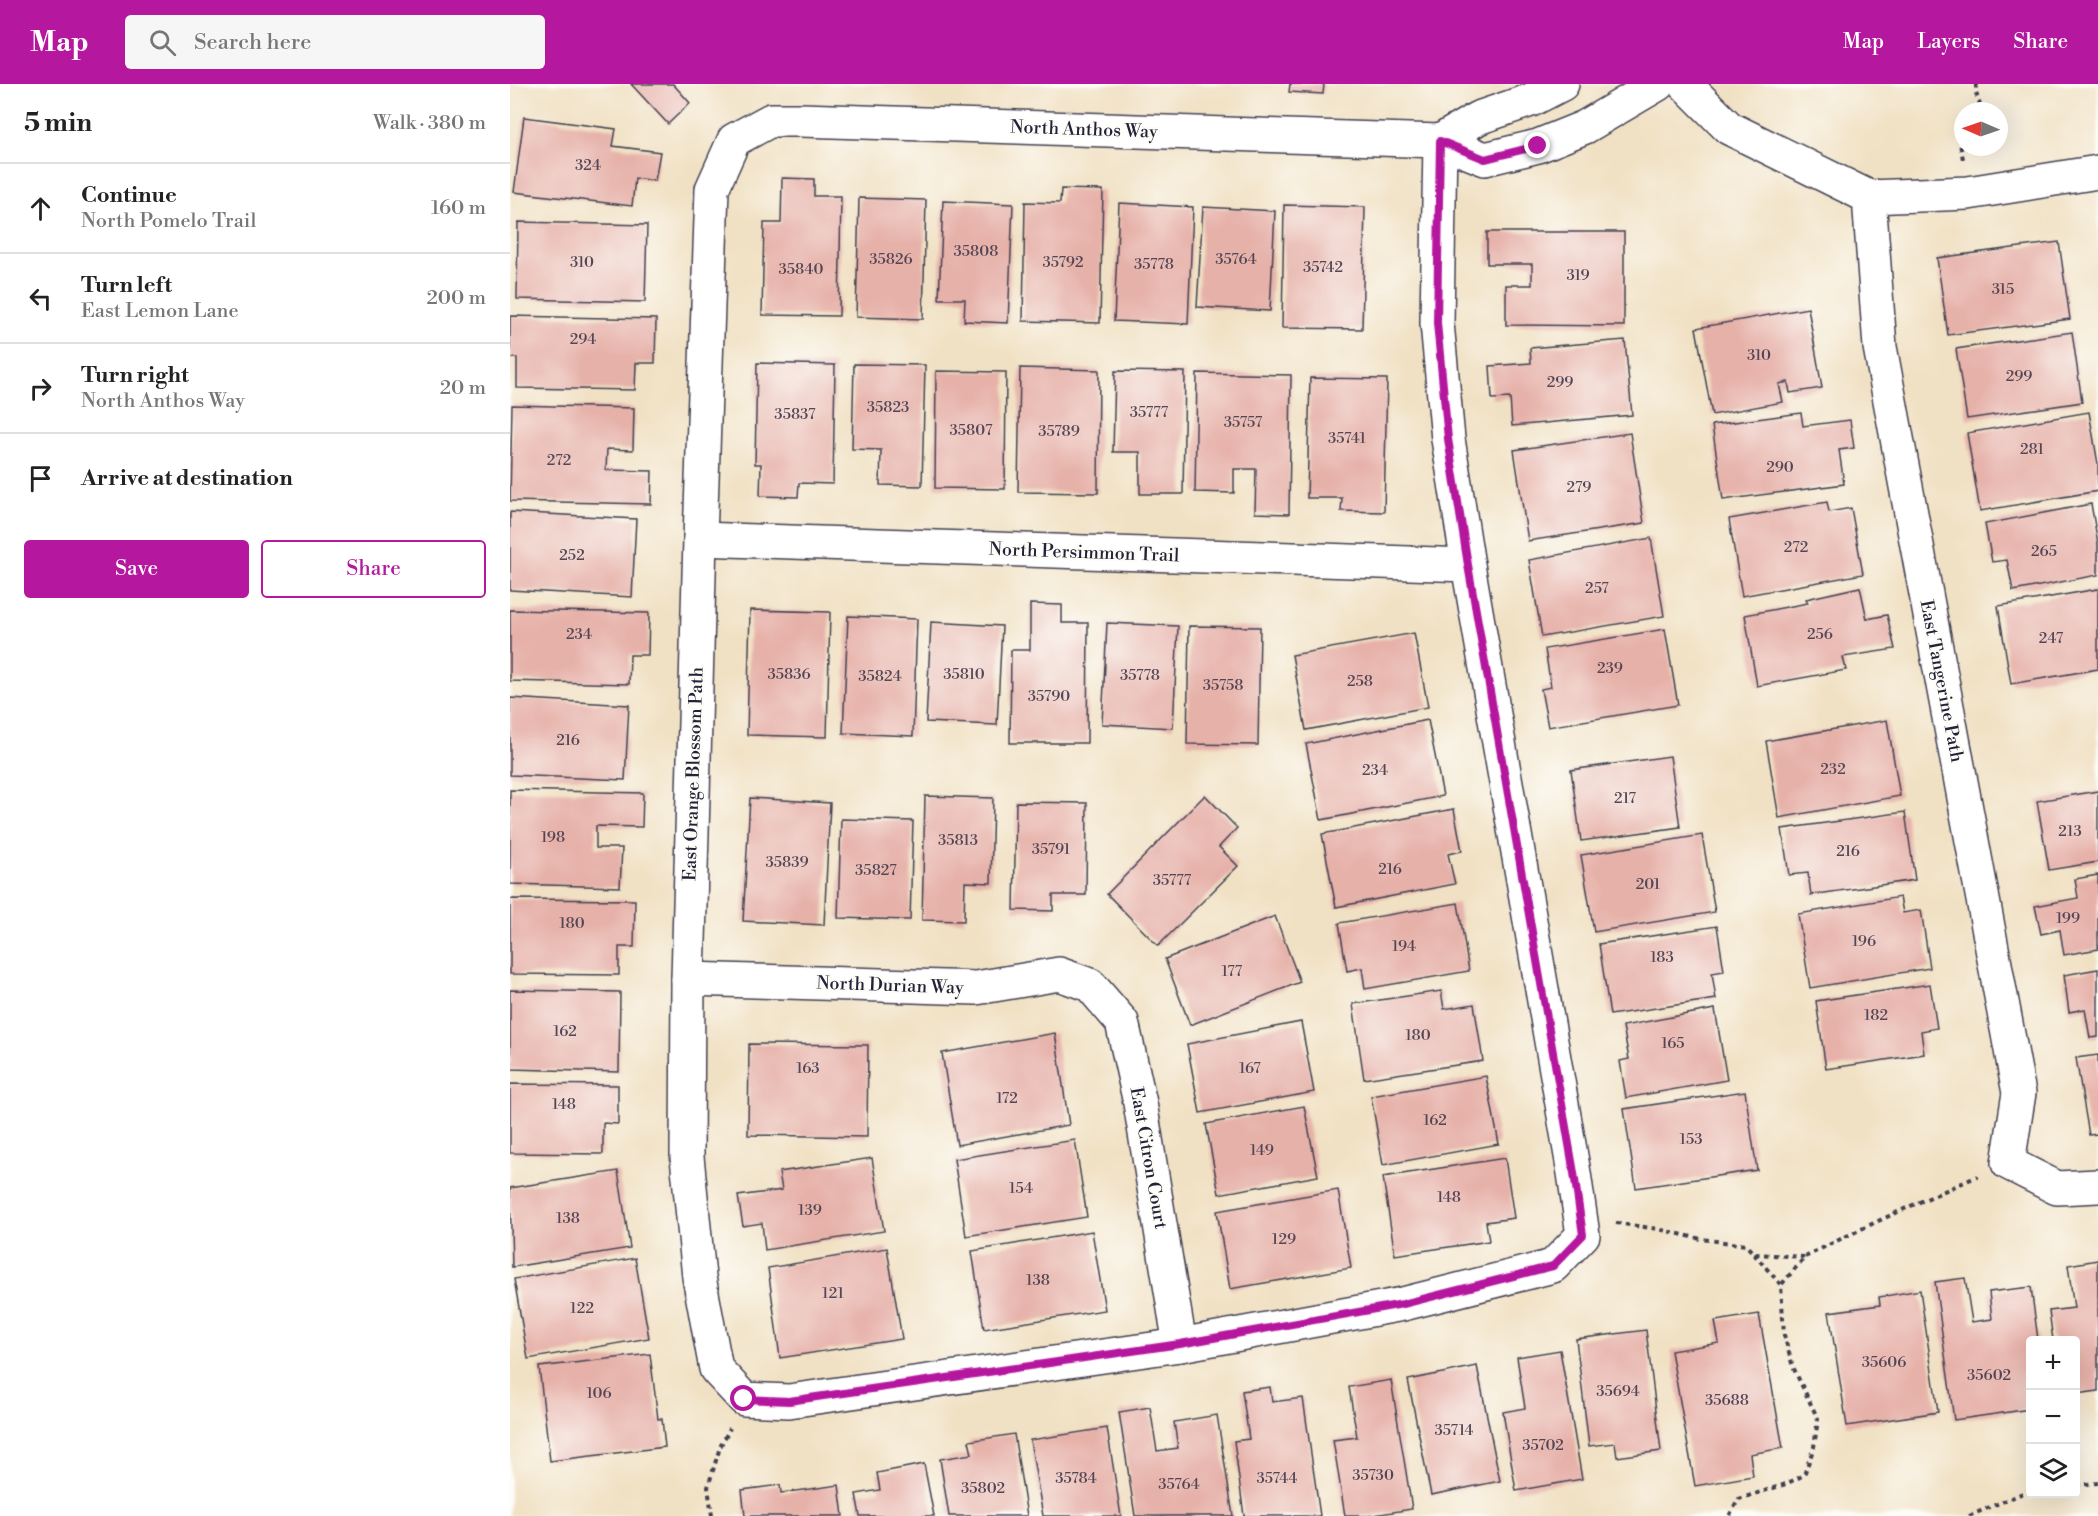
<!DOCTYPE html>
<html lang="en">
<head>
<meta charset="utf-8">
<style>
	:root { --surface:#fff; --page:#f6f6f6; --text:#222; --muted:#767676; --line:#e0e0e0; --accent:#b5179e }
	body { margin:0; font-family:"Libre Bodoni",serif; background:var(--page); color:var(--text) }
	.controls { position:absolute; right:18px; bottom:18px; display:grid; overflow:hidden; border-radius:6px; box-shadow:0 6px 24px #0002 }
	.controls button { width:54px; height:54px; display:grid; place-items:center; padding:0; border:0; border-bottom:2px solid var(--line); background:var(--surface); color:var(--text); font:30px sans-serif }
	.compass { position:absolute; left:1444px; top:18px; width:54px; height:54px; border-radius:50%; background:var(--surface); box-shadow:0 6px 24px #0002; rotate:272deg }
	.stop { position:absolute; width:18px; height:18px; margin:-14px; border:4px solid #b5179e; border-radius:50%; background:#fff }
	.stop.end { background:#b5179e; border-color:#fff; box-shadow:0 2px 6px #0008 }
	.list { margin:0; padding:0; list-style:none }
	h2 { display:flex; justify-content:space-between; align-items:center; height:78px; margin:0; padding:0 24px; font-size:26px }
	h2 small { font-size:20px; font-weight:400; color:var(--muted) }
	.list li { display:grid; grid-template-columns:39px 1fr auto; gap:18px; align-items:center; box-sizing:border-box; height:90px; padding:0 24px; border-top:2px solid var(--line) }
	.list b { display:block; font-size:22px; white-space:nowrap }
	.list p { margin:0; font-size:20px; white-space:nowrap; color:var(--muted) }
	.list em { font-size:20px; font-style:normal; color:var(--muted) }
	.actions { display:flex; gap:12px; padding:18px 24px }
	.actions a { flex:1; padding:14px 0; border:2px solid var(--accent); border-radius:6px; text-align:center; font-size:21px; color:var(--accent) }
	.actions .main { background:var(--accent); color:#fff }
	.icon { flex:none; width:33px; height:33px; fill:none; stroke:currentColor; stroke-width:2; stroke-linecap:round; stroke-linejoin:round }
	.map { position:relative; flex:none; width:1588px; height:1432px; overflow:hidden }
	header { display:flex; align-items:center; gap:36px; box-sizing:border-box; height:84px; padding:0 30px; background:var(--accent); color:#fff }
	header strong { font-size:28px }
	nav { display:flex; gap:33px; margin-inline-start:auto; font-size:21px }
	.search { width:420px; height:54px; background:var(--page); display:flex; align-items:center; gap:15px; box-sizing:border-box; padding:0 21px; border-radius:6px; color:var(--muted); font-size:22px }
	main { display:flex }
	aside { flex:1; background:var(--surface) }
	.map>svg:first-child { display:block }
	.building { fill:#e6b1a9 }
	.lines { fill:none; stroke-linecap:round; stroke-linejoin:round }
	.minor-casing { stroke:#413f50; stroke-width:36 }
	.path { stroke:#413f50; stroke-width:4; stroke-dasharray:4.5 4.5; stroke-linecap:butt }
	.minor { stroke:#fff; stroke-width:33 }
	.route { stroke:#b5179e; stroke-width:8 }
	.labels { text-anchor:middle; stroke-width:4.5; stroke-linejoin:round; paint-order:stroke }
	.number-label { font-size:15px; fill:#534656 }
	.street-label { font-size:18px; fill:#22223b; stroke:#fdfcf7 }
</style>
</head>
<body>
<header>
<strong>Map</strong>
<div class="search"><svg class="icon" aria-label="search" viewBox="0 0 24 24"><circle cx="10" cy="10" r="6"/><path d="M15 15l6 6"/></svg>Search here</div>
<nav><a>Map</a><a>Layers</a><a>Share</a></nav>
</header>
<main>
<aside>
<h2>5 min<small>Walk · 380 m</small></h2>
<ul class="list">
<li><svg class="icon" aria-label="ahead" viewBox="0 0 24 24"><path d="M12 20V5M6 11l6-6 6 6"/></svg><div><b>Continue</b><p>North Pomelo Trail</p></div><em>160 m</em></li>
<li><svg class="icon" aria-label="left" viewBox="0 0 24 24"><path d="M17 20v-9H6M10 6l-5 5 5 5"/></svg><div><b>Turn left</b><p>East Lemon Lane</p></div><em>200 m</em></li>
<li><svg class="icon" aria-label="right" viewBox="0 0 24 24"><path d="M7 20v-9h11M14 6l5 5-5 5"/></svg><div><b>Turn right</b><p>North Anthos Way</p></div><em>20 m</em></li>
<li><svg class="icon" aria-label="arrive" viewBox="0 0 24 24"><path d="M6 21V4h12l-3 4 3 4H6"/></svg><div><b>Arrive at destination</b></div></li>
</ul>
<div class="actions"><a class="main">Save</a><a>Share</a></div>
</aside>
<div class="map">
<svg width="1588" height="1432" viewBox="0 0 1588 1432">
	<rect width="100%" height="100%" fill="#fdfcf7"/>
	<filter id="ink" filterUnits="userSpaceOnUse"><feTurbulence type="fractalNoise" baseFrequency=".0167" numOctaves="2"/><feDisplacementMap in="SourceGraphic" scale="12" xChannelSelector="R" yChannelSelector="G"/><feConvolveMatrix kernelMatrix="1 2 1 2 8 2 1 2 1" color-interpolation-filters="sRGB"/></filter>
	<filter id="wash" filterUnits="userSpaceOnUse"><feTurbulence type="fractalNoise" baseFrequency=".008" numOctaves="4" result="noise"/><feDisplacementMap in="SourceGraphic" scale="24" xChannelSelector="R" yChannelSelector="G"/><feGaussianBlur stdDeviation="1.35" result="paint"/><feColorMatrix in="noise" values="0 0 0 0 0 0 0 0 0 0 0 0 0 0 0 0 0 1.4 0 .05"/><feComposite in="paint" operator="in"/></filter>
	<g filter="url(#wash)">
		<rect width="100%" height="100%" fill="#f1e1c4"/>
		<g id="blocks">
			<g class="building">
				<path d="M 121,0 L 163,0 L 180,19 L 158,40 Z"/>
				<path d="M 780,0 L 814,0 L 813,10 L 779,8 Z"/>
				<path d="M 14,33 L 106,45 L 103,62 L 150,68 L 145,97 L 125,94 L 122,122 L 4,108 Z"/>
				<path d="M 272,94 L 304,95 L 304,112 L 331,112 L 329,232 L 252,231 L 254,139 L 271,139 Z"/>
				<path d="M 551,105 L 593,106 L 590,239 L 513,237 L 515,118 L 550,119 Z"/>
				<path d="M 349,114 L 416,116 L 413,235 L 346,233 Z"/>
				<path d="M 433,117 L 503,120 L 498,239 L 454,237 L 455,215 L 429,215 Z"/>
				<path d="M 609,119 L 683,123 L 678,240 L 604,237 Z"/>
				<path d="M 774,121 L 855,123 L 852,245 L 772,244 Z"/>
				<path d="M 693,123 L 765,127 L 760,227 L 687,223 Z"/>
				<path d="M 8,138 L 137,141 L 135,218 L 7,215 Z"/>
				<path d="M 977,148 L 1114,148 L 1114,242 L 996,241 L 996,201 L 1022,201 L 1022,180 L 977,180 Z"/>
				<path d="M 1549,158 L 1560,235 L 1438,251 L 1427,174 Z"/>
				<path d="M 1298,224 L 1312,304 L 1280,309 L 1278,298 L 1269,300 L 1273,318 L 1202,331 L 1186,244 Z"/>
				<path d="M 0,232 L 146,235 L 145,279 L 126,279 L 125,306 L 7,304 L 7,274 L 0,274 Z"/>
				<path d="M 1562,248 L 1572,318 L 1457,335 L 1446,265 Z"/>
				<path d="M 1115,256 L 1122,331 L 1002,342 L 1000,314 L 982,315 L 980,282 L 1021,279 L 1020,264 Z"/>
				<path d="M 247,279 L 325,281 L 323,400 L 289,399 L 288,413 L 250,412 L 251,380 L 245,380 Z"/>
				<path d="M 344,280 L 415,281 L 412,402 L 370,401 L 371,366 L 342,365 Z"/>
				<path d="M 510,284 L 589,286 L 588,409 L 508,408 Z"/>
				<path d="M 426,287 L 496,288 L 495,405 L 425,404 Z"/>
				<path d="M 605,287 L 675,288 L 673,410 L 630,410 L 630,368 L 603,368 Z"/>
				<path d="M 687,289 L 781,291 L 779,430 L 745,429 L 746,385 L 724,385 L 724,409 L 685,408 Z"/>
				<path d="M 800,294 L 877,295 L 874,428 L 831,427 L 832,414 L 797,414 Z"/>
				<path d="M 2,321 L 124,324 L 123,366 L 97,365 L 96,386 L 142,387 L 141,420 L 0,417 Z"/>
				<path d="M 1579,328 L 1588,380 L 1588,407 L 1470,427 L 1457,349 Z"/>
				<path d="M 1291,329 L 1293,342 L 1340,336 L 1344,364 L 1329,366 L 1334,400 L 1213,416 L 1202,341 Z"/>
				<path d="M 1120,349 L 1134,439 L 1018,457 L 1004,366 Z"/>
				<path d="M 1317,418 L 1319,428 L 1341,424 L 1353,490 L 1232,512 L 1219,435 Z"/>
				<path d="M 1581,420 L 1588,459 L 1588,491 L 1503,507 L 1497,476 L 1482,478 L 1475,440 Z"/>
				<path d="M 0,428 L 126,435 L 122,513 L 0,506 Z"/>
				<path d="M 1141,454 L 1154,532 L 1032,553 L 1019,476 Z"/>
				<path d="M 1350,503 L 1357,535 L 1377,531 L 1385,565 L 1333,573 L 1336,586 L 1247,602 L 1235,531 L 1298,519 L 1296,515 Z"/>
				<path d="M 1588,505 L 1588,585 L 1501,600 L 1488,522 Z"/>
				<path d="M 520,520 L 552,521 L 552,539 L 578,539 L 577,659 L 500,659 L 501,566 L 520,566 Z"/>
				<path d="M 0,526 L 139,529 L 138,571 L 120,571 L 119,600 L 0,597 Z"/>
				<path d="M 240,526 L 320,528 L 317,653 L 237,651 Z"/>
				<path d="M 338,532 L 407,535 L 403,652 L 333,649 Z"/>
				<path d="M 421,538 L 492,542 L 487,641 L 416,638 Z"/>
				<path d="M 597,539 L 668,542 L 663,644 L 592,640 Z"/>
				<path d="M 679,542 L 750,543 L 748,661 L 677,660 Z"/>
				<path d="M 1155,545 L 1168,621 L 1038,643 L 1031,605 L 1041,603 L 1035,565 Z"/>
				<path d="M 904,549 L 918,623 L 796,646 L 782,571 Z"/>
				<path d="M 0,614 L 119,621 L 115,696 L 0,691 Z"/>
				<path d="M 918,636 L 933,712 L 811,736 L 796,660 Z"/>
				<path d="M 1377,636 L 1390,712 L 1269,734 L 1256,657 Z"/>
				<path d="M 1160,672 L 1170,743 L 1071,757 L 1061,686 Z"/>
				<path d="M 0,706 L 133,709 L 132,743 L 86,742 L 86,764 L 112,764 L 110,803 L 0,800 Z"/>
				<path d="M 1588,707 L 1588,778 L 1539,786 L 1527,717 Z"/>
				<path d="M 695,711 L 727,744 L 709,763 L 728,782 L 648,862 L 597,810 Z"/>
				<path d="M 415,712 L 483,714 L 481,799 L 455,798 L 454,837 L 412,836 Z"/>
				<path d="M 240,714 L 320,719 L 314,841 L 233,837 Z"/>
				<path d="M 506,718 L 577,719 L 576,811 L 543,811 L 543,827 L 504,826 Z"/>
				<path d="M 944,725 L 952,767 L 938,770 L 945,800 L 826,823 L 812,750 Z"/>
				<path d="M 1395,728 L 1405,796 L 1301,811 L 1298,789 L 1279,791 L 1272,745 Z"/>
				<path d="M 331,735 L 403,737 L 400,836 L 328,834 Z"/>
				<path d="M 1192,751 L 1205,828 L 1084,848 L 1071,771 Z"/>
				<path d="M 1588,791 L 1588,865 L 1554,871 L 1550,846 L 1531,850 L 1525,822 L 1568,814 L 1565,795 Z"/>
				<path d="M 1390,813 L 1393,829 L 1411,826 L 1420,884 L 1300,904 L 1288,830 Z"/>
				<path d="M 0,815 L 125,816 L 124,863 L 109,863 L 109,891 L 0,890 Z"/>
				<path d="M 948,819 L 959,887 L 855,905 L 852,884 L 837,887 L 829,839 Z"/>
				<path d="M 765,832 L 790,898 L 680,941 L 655,875 Z"/>
				<path d="M 1207,842 L 1214,887 L 1202,889 L 1206,915 L 1100,931 L 1089,860 Z"/>
				<path d="M 1588,885 L 1588,953 L 1580,954 L 1575,925 L 1559,928 L 1554,891 Z"/>
				<path d="M 1420,900 L 1427,944 L 1411,947 L 1414,970 L 1316,985 L 1306,917 Z"/>
				<path d="M 0,906 L 110,908 L 109,988 L 0,985 Z"/>
				<path d="M 931,907 L 934,925 L 964,920 L 973,977 L 854,995 L 843,920 Z"/>
				<path d="M 1205,925 L 1217,996 L 1116,1014 L 1110,977 L 1119,975 L 1113,942 Z"/>
				<path d="M 791,938 L 804,1008 L 690,1029 L 677,960 Z"/>
				<path d="M 545,949 L 559,1041 L 447,1061 L 432,969 Z"/>
				<path d="M 239,960 L 358,961 L 357,1053 L 238,1051 Z"/>
				<path d="M 1588,971 L 1588,1050 L 1579,1051 L 1566,974 Z"/>
				<path d="M 976,992 L 989,1060 L 873,1081 L 861,1012 Z"/>
				<path d="M 0,1000 L 108,1001 L 108,1040 L 93,1039 L 93,1070 L 0,1069 Z"/>
				<path d="M 1235,1007 L 1247,1086 L 1126,1104 L 1114,1025 Z"/>
				<path d="M 794,1022 L 808,1092 L 709,1110 L 696,1040 Z"/>
				<path d="M 565,1056 L 577,1133 L 456,1152 L 444,1075 Z"/>
				<path d="M 362,1074 L 374,1147 L 255,1166 L 252,1139 L 233,1142 L 228,1112 L 272,1106 L 269,1088 Z"/>
				<path d="M 995,1074 L 1004,1134 L 976,1138 L 979,1157 L 885,1171 L 873,1093 Z"/>
				<path d="M 108,1087 L 120,1164 L 2,1183 L 0,1104 Z"/>
				<path d="M 828,1106 L 841,1184 L 720,1205 L 707,1127 Z"/>
				<path d="M 582,1147 L 595,1226 L 474,1245 L 462,1167 Z"/>
				<path d="M 377,1164 L 392,1255 L 270,1274 L 258,1184 Z"/>
				<path d="M 125,1174 L 139,1254 L 18,1275 L 4,1195 Z"/>
				<path d="M 1588,1176 L 1588,1307 L 1566,1310 L 1566,1256 L 1543,1256 L 1539,1227 L 1564,1224 L 1558,1181 Z"/>
				<path d="M 1455,1194 L 1462,1238 L 1482,1235 L 1479,1208 L 1521,1203 L 1528,1256 L 1520,1256 L 1520,1325 L 1444,1336 L 1425,1198 Z"/>
				<path d="M 1410,1206 L 1428,1328 L 1337,1342 L 1319,1228 L 1370,1221 L 1369,1213 Z"/>
				<path d="M 1249,1230 L 1273,1364 L 1240,1370 L 1243,1392 L 1185,1402 L 1161,1267 L 1209,1259 L 1205,1237 Z"/>
				<path d="M 1136,1246 L 1151,1367 L 1107,1373 L 1105,1359 L 1079,1362 L 1066,1255 Z"/>
				<path d="M 1050,1266 L 1072,1395 L 1006,1407 L 993,1328 L 1015,1324 L 1007,1273 Z"/>
				<path d="M 140,1270 L 148,1335 L 152,1335 L 155,1363 L 40,1377 L 29,1283 Z"/>
				<path d="M 967,1282 L 990,1397 L 921,1411 L 898,1296 Z"/>
				<path d="M 881,1296 L 902,1425 L 858,1432 L 835,1432 L 823,1356 L 847,1353 L 839,1303 Z"/>
				<path d="M 760,1303 L 762,1318 L 793,1314 L 810,1432 L 734,1432 L 724,1357 L 739,1355 L 732,1307 Z"/>
				<path d="M 640,1323 L 647,1367 L 668,1364 L 664,1338 L 707,1331 L 723,1432 L 625,1432 L 609,1328 Z"/>
				<path d="M 597,1344 L 611,1432 L 533,1432 L 520,1356 Z"/>
				<path d="M 504,1350 L 517,1432 L 439,1432 L 430,1375 L 462,1370 L 459,1357 Z"/>
				<path d="M 414,1380 L 424,1432 L 350,1432 L 346,1410 L 370,1406 L 367,1389 Z"/>
				<path d="M 270,1401 L 271,1409 L 329,1401 L 333,1432 L 235,1432 L 232,1406 Z"/>
			</g>
		</g>
	</g>
	<g filter="url(#ink)">
		<use href="#blocks" fill-opacity="0" stroke="#413f50" stroke-width="1.5"/>
		<g class="lines">
			<g class="minor-casing">
				<g id="minor">
					<path d="M 1175,0 L 1219,44 L 1359,113 L 1458,109 L 1588,88"/>
					<path d="M 930,57 L 927,239 L 938,355 L 958,481 L 1064,1089 L 1073,1151 L 1043,1182 L 893,1220 L 670,1261 L 279,1317 L 234,1315 L 206,1285 L 189,1193 L 177,1073 L 178,895 L 190,455 L 202,105 L 224,56 L 261,36 L 291,36 L 930,57 L 975,75 L 1028,62 L 1075,43 L 1148,0"/>
					<path d="M 930,57 L 968,34 L 1021,16 L 1052,0"/>
					<path d="M 1359,113 L 1370,263 L 1509,1009 L 1498,1079 L 1547,1104 L 1588,1102"/>
					<path d="M 190,455 L 958,481"/>
					<path d="M 178,895 L 466,904 L 549,890 L 580,901 L 612,938 L 630,1019 L 670,1261"/>
				</g>
			</g>
			<g class="path">
				<path d="M 1466,0 L 1466,9 L 1472,27"/>
				<path d="M 1453,75 L 1447,45 L 1453,44"/>
				<path d="M 1106,1139 L 1148,1145 L 1191,1155 L 1236,1161 L 1271,1201 L 1274,1251 L 1283,1283 L 1308,1335 L 1304,1363 L 1294,1391 L 1276,1400 L 1229,1415 L 1219,1432"/>
				<path d="M 1245,1170 L 1295,1173 L 1271,1201"/>
				<path d="M 1295,1173 C 1351,1144 1409,1118 1468,1092"/>
				<path d="M 1566,1401 L 1588,1399"/>
				<path d="M 202,1432 L 198,1403 L 210,1363 L 220,1344"/>
				<path d="M 1459,1432 L 1520,1406"/>
			</g>
			<use href="#minor" class="minor"/>
		</g>
	</g>
	<g class="lines" filter="url(#ink)">
		<path class="route" d="M 234,1315 L 279,1317 L 670,1260 L 893,1220 L 1043,1182 L 1073,1151 L 1064,1089 L 958,481 L 938,355 L 927,239 L 930,57 L 975,75 L 1028,62"/>
	</g>
	<g class="labels">
		<g class="number-label">
			<text x="78" y="86">324</text>
			<text x="466" y="172">35808</text>
			<text x="381" y="180">35826</text>
			<text x="726" y="180">35764</text>
			<text x="72" y="183">310</text>
			<text x="553" y="183">35792</text>
			<text x="644" y="185">35778</text>
			<text x="813" y="188">35742</text>
			<text x="291" y="190">35840</text>
			<text x="1068" y="196">319</text>
			<text x="1493" y="210">315</text>
			<text x="73" y="260">294</text>
			<text x="1249" y="276">310</text>
			<text x="1509" y="297">299</text>
			<text x="1050" y="303">299</text>
			<text x="378" y="328">35823</text>
			<text x="639" y="333">35777</text>
			<text x="285" y="335">35837</text>
			<text x="733" y="343">35757</text>
			<text x="461" y="351">35807</text>
			<text x="549" y="352">35789</text>
			<text x="837" y="359">35741</text>
			<text x="1522" y="370">281</text>
			<text x="49" y="381">272</text>
			<text x="1270" y="388">290</text>
			<text x="1069" y="408">279</text>
			<text x="1286" y="468">272</text>
			<text x="1534" y="472">265</text>
			<text x="62" y="476">252</text>
			<text x="1087" y="509">257</text>
			<text x="69" y="555">234</text>
			<text x="1310" y="555">256</text>
			<text x="1541" y="559">247</text>
			<text x="1100" y="589">239</text>
			<text x="279" y="595">35836</text>
			<text x="454" y="595">35810</text>
			<text x="630" y="596">35778</text>
			<text x="370" y="597">35824</text>
			<text x="850" y="602">258</text>
			<text x="713" y="606">35758</text>
			<text x="539" y="617">35790</text>
			<text x="58" y="661">216</text>
			<text x="1323" y="690">232</text>
			<text x="865" y="691">234</text>
			<text x="1115" y="719">217</text>
			<text x="1560" y="752">213</text>
			<text x="43" y="758">198</text>
			<text x="448" y="761">35813</text>
			<text x="541" y="770">35791</text>
			<text x="1338" y="772">216</text>
			<text x="277" y="783">35839</text>
			<text x="880" y="790">216</text>
			<text x="366" y="791">35827</text>
			<text x="662" y="801">35777</text>
			<text x="1138" y="805">201</text>
			<text x="1558" y="839">199</text>
			<text x="62" y="844">180</text>
			<text x="1354" y="862">196</text>
			<text x="894" y="867">194</text>
			<text x="1152" y="878">183</text>
			<text x="722" y="892">177</text>
			<text x="1366" y="936">182</text>
			<text x="55" y="952">162</text>
			<text x="908" y="956">180</text>
			<text x="1163" y="964">165</text>
			<text x="298" y="989">163</text>
			<text x="740" y="989">167</text>
			<text x="497" y="1019">172</text>
			<text x="54" y="1025">148</text>
			<text x="925" y="1041">162</text>
			<text x="1181" y="1060">153</text>
			<text x="752" y="1071">149</text>
			<text x="511" y="1109">154</text>
			<text x="939" y="1118">148</text>
			<text x="300" y="1131">139</text>
			<text x="58" y="1139">138</text>
			<text x="774" y="1160">129</text>
			<text x="528" y="1201">138</text>
			<text x="323" y="1214">121</text>
			<text x="72" y="1229">122</text>
			<text x="1374" y="1283">35606</text>
			<text x="1479" y="1296">35602</text>
			<text x="1108" y="1312">35694</text>
			<text x="89" y="1314">106</text>
			<text x="1217" y="1321">35688</text>
			<text x="944" y="1351">35714</text>
			<text x="1033" y="1366">35702</text>
			<text x="863" y="1396">35730</text>
			<text x="566" y="1399">35784</text>
			<text x="767" y="1399">35744</text>
			<text x="669" y="1405">35764</text>
			<text x="473" y="1409">35802</text>
		</g>
		<g class="street-label">
			<text transform="translate(574 45) rotate(2)" y="6">North Anthos Way</text>
			<text transform="translate(574 468) rotate(2)" y="6">North Persimmon Trail</text>
			<text transform="translate(1432 597) rotate(79)" y="6">East Tangerine Path</text>
			<text transform="translate(183 690) rotate(-88)" y="6">East Orange Blossom Path</text>
			<text transform="translate(380 901) rotate(2)" y="6">North Durian Way</text>
			<text transform="translate(639 1074) rotate(80)" y="6">East Citron Court</text>
		</g>
	</g>
</svg>
<div class="controls">
<button>+</button>
<button>−</button>
<button><svg class="icon" aria-label="layers" viewBox="0 0 24 24"><path d="M12 4l9 5-9 5-9-5zM3 14l9 5 9-5"/></svg></button>
</div>
<svg class="compass" viewBox="-18 -18 36 36"><path d="M0-13l5 13h-10z" fill="#e53935"/><path d="M0 13l5-13h-10z" fill="#767676"/></svg>
<div class="stop" style="left:234px;top:1315px"></div>
<div class="stop end" style="left:1028px;top:62px"></div>
</div>
</main>
</body>
</html>
